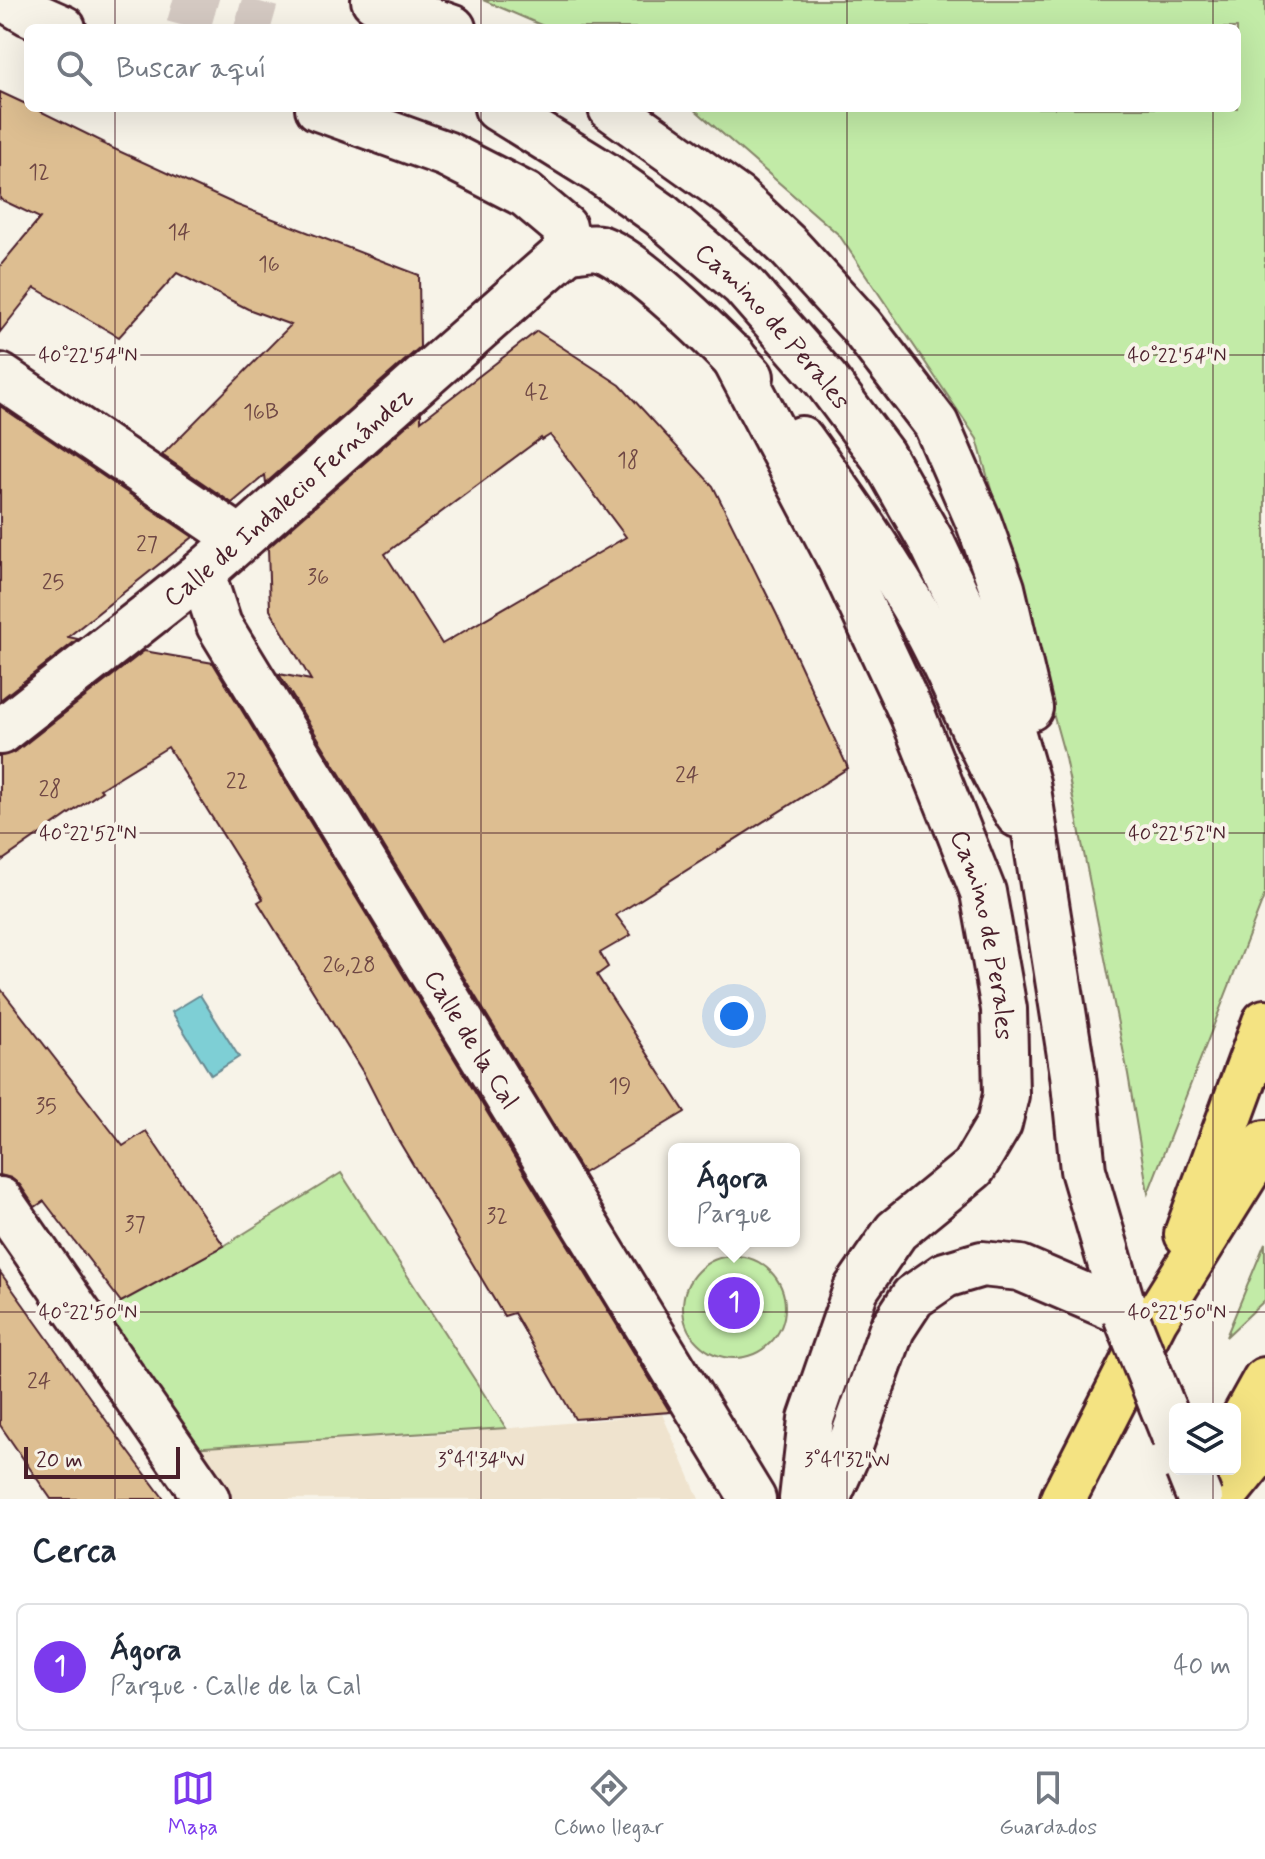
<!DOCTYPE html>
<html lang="es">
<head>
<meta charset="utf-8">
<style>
	:root { --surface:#fff; --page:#f2f2f3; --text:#1f2937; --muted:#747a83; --line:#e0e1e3; --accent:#7c3aed }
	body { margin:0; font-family:Mynerve,sans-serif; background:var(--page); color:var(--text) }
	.controls { position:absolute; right:24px; bottom:24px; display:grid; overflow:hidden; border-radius:12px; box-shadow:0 8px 32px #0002 }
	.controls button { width:72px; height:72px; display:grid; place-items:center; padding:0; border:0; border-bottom:2px solid var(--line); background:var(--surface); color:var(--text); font:40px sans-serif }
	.scale { position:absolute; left:24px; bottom:20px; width:156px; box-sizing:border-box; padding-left:8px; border:4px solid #4a1f2b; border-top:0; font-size:22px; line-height:28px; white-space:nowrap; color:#4a1f2b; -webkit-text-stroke:6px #f7f3e8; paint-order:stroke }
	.you { position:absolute; left:734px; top:1016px; width:28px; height:28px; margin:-20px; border:6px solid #fff; border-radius:50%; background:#1a73e8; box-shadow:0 0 0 12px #1a73e833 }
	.badge { display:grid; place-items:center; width:52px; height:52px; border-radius:50%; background:var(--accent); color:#fff; font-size:26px; font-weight:700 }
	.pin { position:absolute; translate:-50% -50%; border:4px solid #fff; box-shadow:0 2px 8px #0006 }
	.popup { position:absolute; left:668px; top:1143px; width:132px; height:104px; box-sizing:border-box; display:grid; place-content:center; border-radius:12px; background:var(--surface); filter:drop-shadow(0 2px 6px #0005); font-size:26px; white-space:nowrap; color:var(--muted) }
	.popup b { font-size:30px; color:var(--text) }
	.popup::after { content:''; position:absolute; left:50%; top:100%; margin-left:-16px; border:16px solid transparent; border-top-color:var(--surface) }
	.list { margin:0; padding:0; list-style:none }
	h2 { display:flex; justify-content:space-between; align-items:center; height:104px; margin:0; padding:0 32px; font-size:34px }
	h2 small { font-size:26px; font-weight:400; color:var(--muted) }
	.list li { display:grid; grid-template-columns:52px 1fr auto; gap:24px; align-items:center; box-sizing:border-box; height:128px; margin:0 16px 16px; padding:0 16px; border:2px solid var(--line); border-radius:12px }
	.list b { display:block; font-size:30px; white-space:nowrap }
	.list p { margin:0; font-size:26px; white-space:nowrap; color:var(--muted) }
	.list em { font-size:26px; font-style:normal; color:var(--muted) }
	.icon { flex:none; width:44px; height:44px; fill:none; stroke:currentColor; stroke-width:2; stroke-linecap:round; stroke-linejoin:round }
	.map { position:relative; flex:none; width:1265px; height:1499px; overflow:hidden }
	.search { position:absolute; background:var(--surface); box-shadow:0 8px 32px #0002; left:24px; right:24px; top:24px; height:88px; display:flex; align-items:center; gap:20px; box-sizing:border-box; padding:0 28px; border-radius:12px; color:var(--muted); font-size:30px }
	.sheet { height:248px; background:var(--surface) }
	nav { display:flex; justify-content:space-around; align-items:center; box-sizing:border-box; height:112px; border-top:2px solid var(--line); background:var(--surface); font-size:22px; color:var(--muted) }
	nav a { display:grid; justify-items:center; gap:4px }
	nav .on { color:var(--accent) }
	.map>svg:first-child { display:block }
	.built { fill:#efe3ce }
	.green { fill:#c2eba7; stroke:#868569; stroke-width:2 }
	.water { fill:#7ecfd5; stroke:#698991; stroke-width:2 }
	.building { fill:#ddbe91; stroke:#4a1f2b; stroke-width:2; fill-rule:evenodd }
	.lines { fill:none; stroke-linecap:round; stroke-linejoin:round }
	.minor-tunnel { stroke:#d4c9c2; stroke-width:44; stroke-dasharray:44 22; stroke-linecap:butt }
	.minor-casing { stroke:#4a1f2b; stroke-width:50 }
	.highway-casing { stroke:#4a1f2b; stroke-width:50 }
	.minor { stroke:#f7f3e8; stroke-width:44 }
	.highway { stroke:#f4e382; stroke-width:44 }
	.minor-bridge-casing { stroke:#4a1f2b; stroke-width:50; stroke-linecap:butt }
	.minor-bridge { stroke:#f7f3e8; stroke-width:44 }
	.ticks { fill:none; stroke:#4a1f2b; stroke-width:2; stroke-opacity:0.45 }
	.labels { text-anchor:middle; stroke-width:8; stroke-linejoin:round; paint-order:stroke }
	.number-label { font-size:22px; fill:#6f4744 }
	.street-label { font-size:26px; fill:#4a1f2b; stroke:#f7f3e8 }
	.ticks-label { font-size:20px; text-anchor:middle; fill:#4a1f2b; stroke:#f7f3e8; stroke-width:8; stroke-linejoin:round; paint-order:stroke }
</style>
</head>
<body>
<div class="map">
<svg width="1265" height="1499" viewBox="0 0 1265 1499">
	<rect width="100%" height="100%" fill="#f7f3e8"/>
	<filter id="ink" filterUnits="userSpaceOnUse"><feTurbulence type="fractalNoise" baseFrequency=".0125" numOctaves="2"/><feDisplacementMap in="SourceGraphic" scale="16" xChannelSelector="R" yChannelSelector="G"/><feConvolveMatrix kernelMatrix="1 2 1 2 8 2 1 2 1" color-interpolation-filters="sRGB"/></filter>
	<g filter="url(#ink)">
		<path class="built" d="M 662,1414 L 699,1499 L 224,1499 L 189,1448 L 447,1434 Z"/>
		<g class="green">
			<path d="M 483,0 L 1265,0 L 1265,894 L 1148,1193 L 1128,1074 L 1064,753 L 977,439 L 839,235 L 693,108 L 1237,108 L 1237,28 L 548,28 Z"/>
			<path d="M 341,1173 L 506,1428 L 189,1448 L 104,1321 L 121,1302 L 224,1246 Z"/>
			<path d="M 1265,1243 L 1265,1300 L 1226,1337 Z"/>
			<circle cx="734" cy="1307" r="51"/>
		</g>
		<path class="water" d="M 200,995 L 239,1057 L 211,1075 L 172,1012 Z"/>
		<g class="building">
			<path d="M 0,92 L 28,105 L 28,108 L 34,108 L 103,142 L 101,143 L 237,205 L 419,275 L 420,347 L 266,483 L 265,475 L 232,503 L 162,455 L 291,325 L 248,309 L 177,273 L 119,337 L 35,288 L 0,332 L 0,266 L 40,218 L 0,199 Z"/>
			<path d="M 537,331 L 620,385 L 713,486 L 777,615 L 848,768 L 616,915 L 631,935 L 600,953 L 608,967 L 597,975 L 685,1112 L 583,1173 L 279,674 L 311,680 L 270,610 L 268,548 L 421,413 L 421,421 ZM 550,435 L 626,537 L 442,644 L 385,554 L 541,438 L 542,440 Z"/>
			<path d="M 0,406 L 193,537 L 68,637 L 78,639 L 0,700 Z"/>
			<path d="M 144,651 L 213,663 L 670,1412 L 575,1419 L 514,1313 L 504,1316 L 394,1133 L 364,1074 L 258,902 L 263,899 L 168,747 L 100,789 L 102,791 L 0,862 L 0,756 L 15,752 Z"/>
			<path d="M 0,988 L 123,1146 L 146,1131 L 224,1246 L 121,1302 L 44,1201 L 35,1207 L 20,1185 L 11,1178 L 0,1175 Z"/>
			<path d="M 0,1272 L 123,1444 L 164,1499 L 51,1499 L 0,1425 Z"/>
		</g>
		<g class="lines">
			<path class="minor-tunnel" d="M 173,0 L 271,28"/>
			<g class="minor-casing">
				<g id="minor">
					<path d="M 7,0 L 29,13 L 63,28"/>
					<path d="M 374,0 L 453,28"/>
					<path d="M 318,108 L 446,154 L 526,195 L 564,227 L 568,250"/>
					<path id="s1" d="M 497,108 L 602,173 L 660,214 L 743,285 L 826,380 L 882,455 L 931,541 L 983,650 L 1006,710 L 1027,783 L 1073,1074 L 1083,1170 L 1125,1313"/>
					<path d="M 611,108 L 737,198 L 787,245 L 861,326 L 936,424 L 979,523 L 1002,588 L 1030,708"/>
					<path d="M 568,250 C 577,250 590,246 599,248 C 632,256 726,349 751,377"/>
					<path id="s2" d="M 733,356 L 840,560 L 913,716 L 983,892 L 1004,1009 L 1006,1095 L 999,1124 L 973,1168 L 896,1231 L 856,1289 L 811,1419 L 802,1499"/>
					<path d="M 0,376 L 239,538"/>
					<path d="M 801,439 C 846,501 889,562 926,629 C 959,689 982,756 1018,815"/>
					<path id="s3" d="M 202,573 L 219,625 L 753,1499"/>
					<path id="s4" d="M 0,732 L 202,573 L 568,250"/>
					<path d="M 0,1200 L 207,1499"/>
					<path d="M 827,1499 L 846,1457 L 892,1329 L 913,1297 L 945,1275 L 982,1264 L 1020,1268 L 1125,1313"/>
				</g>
			</g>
			<g class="highway-casing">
				<g id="highway">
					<path d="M 1187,1234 L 1265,1022"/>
					<path d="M 1235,1434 L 1265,1380"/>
					<path d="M 1063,1499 L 1155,1319 L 1265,1143"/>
					<path d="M 1221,1499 L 1265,1445"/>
				</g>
			</g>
			<use href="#minor" class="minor"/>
			<use href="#highway" class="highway"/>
			<g class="minor-bridge-casing">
				<g id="minor-bridge">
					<path d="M 1125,1313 L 1175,1438"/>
					<path d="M 1188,1469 L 1200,1499"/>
				</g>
			</g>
			<use href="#minor-bridge" class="minor-bridge"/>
		</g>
	</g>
	<path class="ticks" d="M 115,0 L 115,28M 481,0 L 481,28M 847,0 L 847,28M 1213,0 L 1213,28M 115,108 L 115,1499M 481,108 L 481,1499M 847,108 L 847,1499M 1213,108 L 1213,1409M 0,355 L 1265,355M 0,833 L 1265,833M 0,1312 L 1265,1312M 1213,1469 L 1213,1499"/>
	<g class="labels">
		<g class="number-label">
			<text x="39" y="179">12</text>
			<text x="179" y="239">14</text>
			<text x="269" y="271">16</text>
			<text x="537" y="399">42</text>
			<text x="261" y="419">16B</text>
			<text x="628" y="467">18</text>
			<text x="147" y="551">27</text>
			<text x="318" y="584">36</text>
			<text x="53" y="589">25</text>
			<text x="687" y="782">24</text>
			<text x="237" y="788">22</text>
			<text x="50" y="796">28</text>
			<text x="349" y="972">26,28</text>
			<text x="620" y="1093">19</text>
			<text x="46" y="1113">35</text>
			<text x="497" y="1223">32</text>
			<text x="135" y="1231">37</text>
			<text x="39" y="1388">24</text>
		</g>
		<g class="street-label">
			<text dy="9" stroke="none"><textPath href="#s1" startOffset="354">Camino de Perales</textPath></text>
			<text dy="9" stroke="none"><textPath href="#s4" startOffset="372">Calle de Indalecio Fernández</textPath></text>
			<text dy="9" stroke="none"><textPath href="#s2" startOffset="634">Camino de Perales</textPath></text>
			<text dy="9" stroke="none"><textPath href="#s3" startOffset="540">Calle de la Cal</textPath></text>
		</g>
	</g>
	<g class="ticks-label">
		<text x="88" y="362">40°22'54"N</text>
		<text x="1177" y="362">40°22'54"N</text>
		<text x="88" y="840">40°22'52"N</text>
		<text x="1177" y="840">40°22'52"N</text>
		<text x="88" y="1319">40°22'50"N</text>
		<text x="1177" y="1319">40°22'50"N</text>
		<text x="481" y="1466">3°41'34"W</text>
		<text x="847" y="1466">3°41'32"W</text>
	</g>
</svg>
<div class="controls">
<button><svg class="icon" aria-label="layers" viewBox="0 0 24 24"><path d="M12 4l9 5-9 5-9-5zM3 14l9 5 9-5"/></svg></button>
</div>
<div class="scale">20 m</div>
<div class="you"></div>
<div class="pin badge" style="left:734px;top:1303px">1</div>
<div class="popup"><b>Ágora</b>Parque</div>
<div class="search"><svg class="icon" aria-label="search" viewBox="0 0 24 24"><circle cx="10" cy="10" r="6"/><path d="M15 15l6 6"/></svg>Buscar aquí</div>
</div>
<section class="sheet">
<h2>Cerca<small></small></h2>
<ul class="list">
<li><span class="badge">1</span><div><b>Ágora</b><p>Parque · Calle de la Cal</p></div><em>40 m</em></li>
</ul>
</section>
<nav>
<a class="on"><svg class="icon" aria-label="map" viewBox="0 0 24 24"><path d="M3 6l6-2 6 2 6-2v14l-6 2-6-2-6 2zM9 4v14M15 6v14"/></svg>Mapa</a>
<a><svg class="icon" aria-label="directions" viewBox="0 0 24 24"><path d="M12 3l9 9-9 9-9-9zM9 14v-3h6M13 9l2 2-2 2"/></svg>Cómo llegar</a>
<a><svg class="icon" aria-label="saved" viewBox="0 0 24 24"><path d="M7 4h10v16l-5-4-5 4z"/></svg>Guardados</a>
</nav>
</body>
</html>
